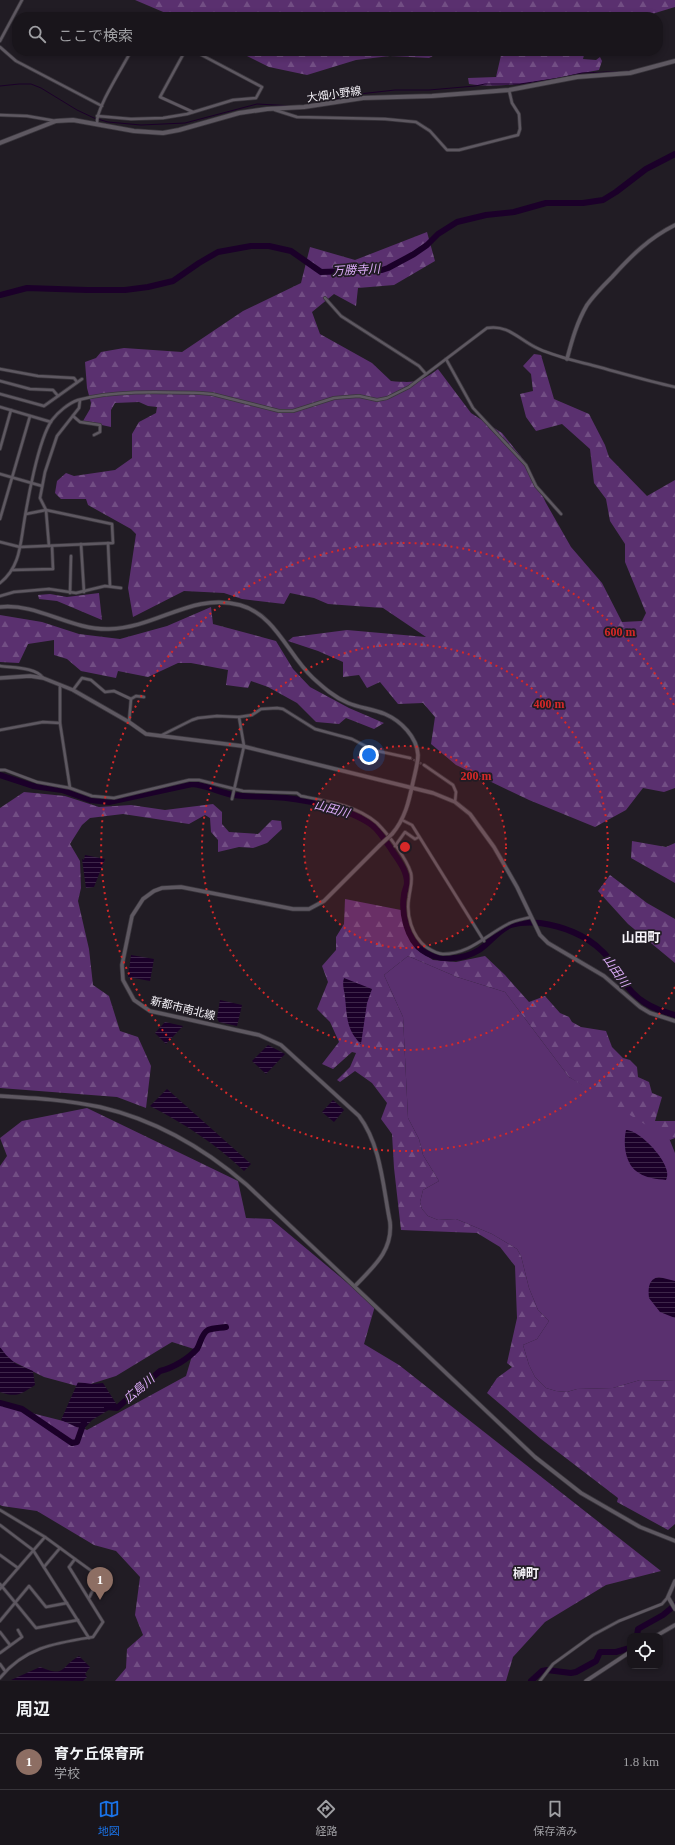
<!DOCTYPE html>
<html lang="ja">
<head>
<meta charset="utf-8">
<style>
	:root { --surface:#19151b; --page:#262228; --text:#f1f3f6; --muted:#9f9fa3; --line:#37343a; --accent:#1a73e8 }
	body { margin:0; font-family:"Times New Roman","Noto Sans JP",serif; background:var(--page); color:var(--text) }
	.controls { position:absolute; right:12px; bottom:12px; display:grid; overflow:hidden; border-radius:8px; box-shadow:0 2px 6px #0003 }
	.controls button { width:36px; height:36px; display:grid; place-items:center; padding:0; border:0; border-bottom:1px solid var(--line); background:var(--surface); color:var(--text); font:20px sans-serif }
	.you { position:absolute; left:369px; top:755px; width:14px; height:14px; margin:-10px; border:3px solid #fff; border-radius:50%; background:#1a73e8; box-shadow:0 0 0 6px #1a73e833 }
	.badge { display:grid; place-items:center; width:26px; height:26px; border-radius:50%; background:var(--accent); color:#fff; font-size:13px; font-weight:700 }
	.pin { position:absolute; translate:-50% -33px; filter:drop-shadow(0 1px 2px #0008) }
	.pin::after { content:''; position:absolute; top:21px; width:14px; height:12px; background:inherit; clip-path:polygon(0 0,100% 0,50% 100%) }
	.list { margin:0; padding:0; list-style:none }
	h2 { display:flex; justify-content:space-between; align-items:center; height:52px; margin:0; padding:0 16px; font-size:17px }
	h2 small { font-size:13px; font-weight:400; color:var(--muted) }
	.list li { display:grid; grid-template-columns:26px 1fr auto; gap:12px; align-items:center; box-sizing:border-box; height:56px; padding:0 16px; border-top:1px solid var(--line) }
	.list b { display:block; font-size:15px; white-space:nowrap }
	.list p { margin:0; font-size:13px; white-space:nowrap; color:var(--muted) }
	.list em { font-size:13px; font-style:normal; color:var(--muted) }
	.icon { flex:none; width:22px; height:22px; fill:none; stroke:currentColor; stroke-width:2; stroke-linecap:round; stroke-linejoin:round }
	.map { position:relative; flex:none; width:675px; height:1681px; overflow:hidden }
	.search { position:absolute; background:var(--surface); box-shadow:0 2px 6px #0003; left:12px; right:12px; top:12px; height:44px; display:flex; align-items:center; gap:10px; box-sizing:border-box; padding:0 14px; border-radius:16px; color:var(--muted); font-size:15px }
	.sheet { height:108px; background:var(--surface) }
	nav { display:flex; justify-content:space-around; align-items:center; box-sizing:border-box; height:56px; border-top:1px solid var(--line); background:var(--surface); font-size:11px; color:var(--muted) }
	nav a { display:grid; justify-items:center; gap:2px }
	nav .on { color:var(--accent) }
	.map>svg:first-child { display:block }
	.green { fill:#5a306f }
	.forest { fill:url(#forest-firs) }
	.water { fill:url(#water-rules) }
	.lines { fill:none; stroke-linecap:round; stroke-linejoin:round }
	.stream { stroke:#1b0029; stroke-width:1 }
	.river { stroke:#1b0029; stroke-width:6 }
	.minor-tunnel { stroke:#413c44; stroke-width:2.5; stroke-dasharray:2.5 1; stroke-linecap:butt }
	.minor-casing { stroke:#3a363d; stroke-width:4 }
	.tertiary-casing { stroke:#3a363d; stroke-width:5 }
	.secondary-casing { stroke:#3a363d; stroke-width:5.5 }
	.minor { stroke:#5e5861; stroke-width:2.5 }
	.tertiary { stroke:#5e5861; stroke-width:3.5 }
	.secondary { stroke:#5e5861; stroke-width:4 }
	.tertiary-bridge-casing { stroke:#3a363d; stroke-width:5; stroke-linecap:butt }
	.tertiary-bridge { stroke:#5e5861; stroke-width:3.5 }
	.ring { fill:none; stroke:#d62828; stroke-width:2; stroke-dasharray:2 4 }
	.labels { text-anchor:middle; stroke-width:3.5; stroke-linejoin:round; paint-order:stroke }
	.street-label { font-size:11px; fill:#f5f2f8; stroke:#211c24 }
	.water-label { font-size:12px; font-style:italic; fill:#ddacf9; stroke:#211c24 }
	.quarter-label { font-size:13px; font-weight:bold; fill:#f5f2f8; stroke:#211c24 }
	.centre { fill:#d62828; stroke:#211c24; stroke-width:2 }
	.ring-label { font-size:12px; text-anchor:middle; font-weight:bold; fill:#d62828; stroke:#211c24; stroke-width:3.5; stroke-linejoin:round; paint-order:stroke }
</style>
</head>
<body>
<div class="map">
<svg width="675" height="1681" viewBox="0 0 675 1681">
	<defs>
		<pattern id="forest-firs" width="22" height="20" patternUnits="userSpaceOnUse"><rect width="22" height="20" fill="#5a306f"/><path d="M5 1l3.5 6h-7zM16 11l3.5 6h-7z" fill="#724e84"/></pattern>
		<pattern id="water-rules" width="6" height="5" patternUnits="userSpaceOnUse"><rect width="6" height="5" fill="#1b0029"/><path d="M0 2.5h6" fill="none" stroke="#3d2649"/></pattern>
	</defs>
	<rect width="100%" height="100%" fill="#211c24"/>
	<path class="green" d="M 408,956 L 457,977 L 505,992 L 569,1077 L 667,1133 L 675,1153 L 675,1381 L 640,1380 L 613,1388 L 577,1389 L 567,1392 L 556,1391 L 546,1388 L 535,1377 L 529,1365 L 523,1345 L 537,1339 L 549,1321 L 538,1310 L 529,1288 L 521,1256 L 517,1249 L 492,1234 L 456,1219 L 438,1220 L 428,1216 L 422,1209 L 420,1202 L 423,1190 L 439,1181 L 423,1155 L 419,1139 L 408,1118 L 403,1017 L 384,975 Z"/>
	<g class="forest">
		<path d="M 135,0 L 675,0 L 675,7 L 642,17 L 175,17 Z"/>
		<path d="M 237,51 L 442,51 L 429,58 L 390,56 L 356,60 L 307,75 L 269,67 Z"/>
		<path d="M 502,51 L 585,51 L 583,59 L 596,60 L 600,57 L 602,61 L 599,70 C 557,77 512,90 469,84 L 468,78 L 496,77 Z"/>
		<path d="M 427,232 L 435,261 L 394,285 L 358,288 L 356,306 L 334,294 L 312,312 L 320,334 L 372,363 L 391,381 C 414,383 420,383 438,369 L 471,413 L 502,433 L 527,464 L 546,503 L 571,547 L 602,583 L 622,622 L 642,621 L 646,613 L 625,562 L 625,544 L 610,521 L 606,499 L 594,483 L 590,449 L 562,424 L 536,431 L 526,417 L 520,394 L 533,391 L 531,374 L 523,366 L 534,354 L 541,355 L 554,399 L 589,414 L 605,445 L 609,457 L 647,496 L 675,480 L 675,788 L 664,792 L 643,788 L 626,810 L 595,827 L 529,800 L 456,765 L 431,744 L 435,717 L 423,703 L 398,704 L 380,682 L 367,688 L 359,675 L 343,677 L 343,662 L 318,651 L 288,641 L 293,637 L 347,630 L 426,637 L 383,608 L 328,604 L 314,598 L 290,593 L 284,604 L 242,599 L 224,593 L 184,591 L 133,617 L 128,588 L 136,534 L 131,529 L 88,505 L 86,499 L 61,499 L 55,493 L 57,481 L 66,473 L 74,476 L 115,470 L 132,458 L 132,434 L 139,422 L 156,413 L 157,407 L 148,406 L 139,402 L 115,403 L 111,410 L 111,427 L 83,421 L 90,409 L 91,403 L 87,388 L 85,362 L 96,358 L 101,352 L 124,348 L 182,352 L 243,311 L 301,283 L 310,247 L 355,260 Z"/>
		<path d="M 99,593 L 102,620 L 57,601 L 39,599 L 38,595 L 50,594 L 67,597 Z"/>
		<path d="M 211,607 L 213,624 L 276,641 L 293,669 L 310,687 L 349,708 L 384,723 L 374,729 L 346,718 L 339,724 L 316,722 L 297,703 L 268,687 L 251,681 L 248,688 L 226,685 L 228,670 L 191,663 L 178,663 L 148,677 L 118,671 L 116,678 L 81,671 L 67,659 L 54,655 L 54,640 L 28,644 L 19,663 L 0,662 L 0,615 L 42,622 L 79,634 L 120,639 L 167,626 Z"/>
		<path d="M 24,792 L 65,796 L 99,807 L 131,805 L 165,810 L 213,804 L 222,812 L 222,824 L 229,832 L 258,834 L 272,820 L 281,821 L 282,829 L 267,843 L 253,848 L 239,847 L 218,852 L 218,840 L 211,832 L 210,818 L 205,815 L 189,824 L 123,814 L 90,818 L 82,825 L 70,844 L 80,861 L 81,888 L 78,901 L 89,949 L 93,985 L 109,996 L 120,1031 L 138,1037 L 151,1066 L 146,1108 L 117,1097 L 0,1088 L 0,808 Z"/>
		<path d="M 632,841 L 666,847 L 675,843 L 675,883 L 631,858 Z"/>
		<path d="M 610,875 L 647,903 L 675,919 L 675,963 L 628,924 L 598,891 Z"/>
		<path d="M 345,899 L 401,910 L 416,949 L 433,960 L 456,962 L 485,956 L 505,975 L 529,1002 L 545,996 L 560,1013 L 569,1017 L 572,1022 L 581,1027 L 606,1031 L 612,1047 L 623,1058 L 630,1060 L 637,1067 L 638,1077 L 649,1082 L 652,1093 L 662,1097 L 655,1121 L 675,1121 L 675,1138 L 670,1140 L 569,1077 L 505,992 L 457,977 L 408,956 L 384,975 L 403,1017 L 408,1118 L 419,1139 L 423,1155 L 439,1181 L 423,1190 L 420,1202 L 422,1209 L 428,1216 L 438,1220 L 456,1219 L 492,1234 L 517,1249 L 521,1256 L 529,1288 L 538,1310 L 549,1321 L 537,1339 L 523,1345 L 529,1365 L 535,1377 L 546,1388 L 556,1391 L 567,1392 L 577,1389 L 613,1388 L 640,1380 L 675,1381 L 675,1524 L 668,1530 L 617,1502 L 618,1498 L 541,1439 L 487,1393 L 497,1378 L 512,1367 L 507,1363 L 517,1318 L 515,1266 L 500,1247 L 477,1233 L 401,1230 L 394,1168 L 392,1134 L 381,1119 L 387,1103 L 372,1083 L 355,1071 L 340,1082 L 337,1080 L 350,1067 L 356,1053 L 352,1052 L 333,1069 L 322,1064 L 339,1042 L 330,1022 L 317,1009 L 328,982 L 322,966 L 336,950 L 336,937 L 344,924 Z"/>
		<path d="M 87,1108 L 238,1181 L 246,1218 L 271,1219 L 375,1306 L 364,1344 L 399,1365 L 661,1571 L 606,1585 L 545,1622 L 513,1657 L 506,1681 L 115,1681 L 126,1668 L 127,1649 L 143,1635 L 135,1615 L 140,1577 L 116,1551 L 94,1545 L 37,1511 L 2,1506 L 0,1505 L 0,1405 L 71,1423 L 87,1430 L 186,1376 L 194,1349 L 172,1342 L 116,1376 L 81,1387 L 44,1377 L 12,1361 L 0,1359 L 0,1166 L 7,1156 L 0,1138 L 22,1121 Z"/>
	</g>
	<g class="water">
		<path d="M 85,855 L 105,859 L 94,887 L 86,888 L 82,859 L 84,860 Z"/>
		<path d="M 131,955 L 154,959 L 150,981 L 128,977 Z"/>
		<path d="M 344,978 L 372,989 L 367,1003 L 361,1044 C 346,1030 347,1015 345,997 C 344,989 342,985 344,978 Z"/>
		<path d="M 220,1000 L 242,1005 L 237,1026 L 219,1022 L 217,1018 Z"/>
		<path d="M 165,1022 L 183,1026 L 166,1044 L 155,1033 Z"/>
		<path d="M 268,1045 L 285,1054 L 266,1074 L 252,1061 Z"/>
		<path d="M 167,1089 L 251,1164 L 244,1171 C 216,1144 185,1124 150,1106 Z"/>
		<path d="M 333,1100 L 344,1110 L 334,1122 L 322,1112 Z"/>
		<path d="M 626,1130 C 641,1130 675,1167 666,1180 C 657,1179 646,1178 639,1173 C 625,1165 623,1144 626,1130 Z"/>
		<path d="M 659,1277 L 675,1281 L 675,1318 L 660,1312 L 649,1298 C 648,1289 648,1279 659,1277 Z"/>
		<path d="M 0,1347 L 6,1355 L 16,1364 L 33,1371 L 35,1385 C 21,1394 17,1398 0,1392 Z"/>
		<path d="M 78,1382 L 92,1384 L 103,1383 L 117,1405 L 92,1420 L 83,1430 L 61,1420 Z"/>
		<path d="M 79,1656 L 90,1667 L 85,1674 L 87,1677 L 83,1681 L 11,1680 L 40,1667 C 66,1678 60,1667 79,1656 Z"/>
	</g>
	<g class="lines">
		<g class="stream">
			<path d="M 0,86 L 19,84 L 31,84 L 41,88 L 77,110 L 94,118 L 108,122 L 141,125 L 185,123 L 257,104 L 294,106"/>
			<path d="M 320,103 L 350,95 L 395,90 L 429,90 L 475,86 L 485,84 L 520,84 L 560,78 L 582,73 L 632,71"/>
		</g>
		<g class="river">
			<path d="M 0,295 L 27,288 L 87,290 L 125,290 L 148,287 L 173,281 L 199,263 L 218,252 L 251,246 L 269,246 L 291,251 L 321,272 L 382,270 L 388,268 L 414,254 L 427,245 L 438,234 L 457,222 L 486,215 L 514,212 L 546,203 L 583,203 L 603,200 L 616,192 L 646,169 L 675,154"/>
			<path d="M 0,775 L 33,786 L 62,790 L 90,800 L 109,802 L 192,784 C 207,785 220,793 234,795 C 247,797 260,796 272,797 C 301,798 349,808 372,825 C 380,831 387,843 393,852 C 399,861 407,871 407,883 C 407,887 404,891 404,895 C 401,913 407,939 422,950 C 438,962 463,960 479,950 C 490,943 498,930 511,925 C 521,922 530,922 540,923 C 562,926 586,935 602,951 C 611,959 615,969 622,979 C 635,1000 652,1009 675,1015"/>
			<path d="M 0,1403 L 22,1409 L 72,1443 L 77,1442 L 84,1422"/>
			<path d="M 107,1407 L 117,1408 L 160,1371 C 173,1368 188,1359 197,1349 C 201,1343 201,1334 208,1330 C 213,1328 221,1328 226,1327"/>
			<path d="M 637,1636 L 638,1629 L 663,1615 L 675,1605"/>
			<path d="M 531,1681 L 542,1671 L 547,1670 L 571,1673 L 576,1672 L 596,1661 L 600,1652 L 616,1652 L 630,1648"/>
		</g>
		<path class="minor-tunnel" d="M 410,758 L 424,765"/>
		<g class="minor-casing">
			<g id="minor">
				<path d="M 0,41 L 22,0"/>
				<path d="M 0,47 L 16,61 L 102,106"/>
				<path d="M 185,51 L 160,97 L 193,112"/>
				<path d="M 275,110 L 297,117 L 385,119 L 416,122 L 430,131 L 447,150 L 459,150 L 518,135 L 520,129 L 519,114 L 512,103 L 509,90"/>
				<path d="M 0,115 L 27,116 L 56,121"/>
				<path d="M 97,116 L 131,119 L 163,118 L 187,114 L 233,100 L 256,98 L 262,87 L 194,51"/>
				<path d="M 97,123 C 96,108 123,67 131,51"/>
				<path d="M 325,298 L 341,316 L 419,366 L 426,374"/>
				<path d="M 446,359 L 473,408 L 526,465 L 536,486 L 561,514"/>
				<path d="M 0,369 L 38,376 L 74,378 L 77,382"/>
				<path d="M 0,381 L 30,389 L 53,390 L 58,396"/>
				<path d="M 0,394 L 44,406 L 82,379"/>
				<path d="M 0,407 L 51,422"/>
				<path d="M 73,416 L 80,422 L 100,425 L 100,432 L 94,435"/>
				<path d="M 0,449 L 11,410"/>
				<path d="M 0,474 L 42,486"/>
				<path d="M 0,519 L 30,416"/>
				<path d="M 0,542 L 20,547 L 113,543 L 112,524 L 46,510 L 26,514"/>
				<path d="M 108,543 L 110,586"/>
				<path d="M 81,544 L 84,592"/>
				<path d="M 49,546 L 46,510 L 40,498 L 45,472 L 57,436 L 79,408 L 80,400"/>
				<path d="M 12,570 L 53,569 L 52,546"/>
				<path d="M 0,583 C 18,569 20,549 23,529 C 27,503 38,440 52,420 C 58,412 69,403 78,400 C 114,390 163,392 200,393 L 212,394 L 279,411 L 293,411 L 334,398 L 346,397 L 359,396 L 377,400 L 387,398 L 409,387 L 487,328 C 509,324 520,341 539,349 C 557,357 576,361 595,366 C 621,373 648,381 675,387"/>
				<path d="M 70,593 L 71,556"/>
				<path d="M 0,596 L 14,592 L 49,589 L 76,593 L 105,586 L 121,588"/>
				<path d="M 0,666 C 12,668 36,667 43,678"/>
				<path d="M 73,690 L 82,678 L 91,680 L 105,692 L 114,691 L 131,699 L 136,696 L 144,697"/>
				<path d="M 129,722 L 131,699"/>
				<path d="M 0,730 L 43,722 L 60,723"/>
				<path d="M 160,736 L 192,720 L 198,718 L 217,716 L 239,717 L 252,715 L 261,709 L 277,708 L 283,709 L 315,729 L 352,739 L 373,750 L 410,758"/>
				<path d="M 424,765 L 453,785 L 456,792 L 455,802"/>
				<path d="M 0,770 L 5,770 L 37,782 L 70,788 L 60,723 L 60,685"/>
				<path d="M 70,788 L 92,796 L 114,798 L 189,780 L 199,780 L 243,791 L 297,793 L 301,796 C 327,801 356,805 377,823 C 388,834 407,859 411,873 C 413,882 410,889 409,898 C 406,915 412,936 426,947 C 431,950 437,954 443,954 C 470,954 486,935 508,924 C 515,920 524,919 531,917"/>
				<path d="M 232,799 L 244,746 L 239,717"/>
				<path d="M 402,820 L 412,825 L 484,941"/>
				<path d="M 395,846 L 405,832 L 415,839 L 419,837"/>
				<path d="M 0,1510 L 45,1537 L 75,1559 L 69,1567 L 103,1622 L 93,1637 C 56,1643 25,1647 0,1678"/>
				<path d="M 0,1525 L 33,1550 L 89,1638"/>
				<path d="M 0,1555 L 18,1568"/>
				<path d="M 75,1559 L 93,1572 L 97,1573"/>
				<path d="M 44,1567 L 60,1548"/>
				<path d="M 0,1584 L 36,1628 L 78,1620"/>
				<path d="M 0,1589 L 45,1537"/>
				<path d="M 89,1598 L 94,1588"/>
				<path d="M 0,1621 L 29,1586 L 46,1607 L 67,1603"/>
				<path d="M 0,1632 L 10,1645"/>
				<path d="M 0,1653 L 22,1637 L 18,1630"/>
				<path d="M 0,1664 L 5,1671"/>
				<path d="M 540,1681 L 553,1664 L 593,1635 L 619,1621 L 662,1604 L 668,1597"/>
			</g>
		</g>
		<g class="tertiary-casing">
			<g id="tertiary">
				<path d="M 567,359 C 572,340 577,322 587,305 C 594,295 603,286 612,277 C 631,256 649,238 675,225"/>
				<path d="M 0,607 C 38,603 70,630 109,629 C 157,628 192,592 240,605 C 276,615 288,655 313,678 C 324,688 334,697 348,703 C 360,708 373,709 385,714 C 401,721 417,737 418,755 C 418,763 415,773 413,782 C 409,801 405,819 392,834"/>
				<path d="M 0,678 L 30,676 L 43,678 L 73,690 L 129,722 L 146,734 L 242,746 L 433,793 L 455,802 L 470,814 L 494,847 L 517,887 L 540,935 L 548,943 L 604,976 L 640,1007 L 650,1013 L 675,1021"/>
				<path d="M 0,1096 C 34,1098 67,1100 100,1107 C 156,1120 204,1148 247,1185 L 535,1457 L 581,1493 L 640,1527 L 675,1541"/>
				<path d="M 355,1286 C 373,1267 393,1251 390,1222 C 383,1187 381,1145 359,1116 L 281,1045 L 259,1035 L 150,1011 L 134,1000 L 123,980 L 122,965 L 132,916 L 143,899 L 154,891 L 162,888 L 181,887 L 293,909 L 309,909 L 324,901 L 380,845"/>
				<path d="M 675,1581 L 668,1597 L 675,1609"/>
				<path d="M 656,1636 L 675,1625"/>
				<path d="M 586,1681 L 630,1652"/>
			</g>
		</g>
		<g class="secondary-casing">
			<path id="secondary" d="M 0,143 L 56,121 L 73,120 L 134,131 L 163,133 L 179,130 L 239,113 L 267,109 L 304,107 L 363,98 L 432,96 L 509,90 L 577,77 L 630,73 L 675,61"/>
		</g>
		<use href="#minor" class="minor"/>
		<use href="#tertiary" class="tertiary"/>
		<use href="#secondary" class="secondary"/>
		<g class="tertiary-bridge-casing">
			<path id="tertiary-bridge" d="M 380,845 L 392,834"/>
		</g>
		<use href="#tertiary-bridge" class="tertiary-bridge"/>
	</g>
	<circle cx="405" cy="847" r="101" fill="#d62828" fill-opacity=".12"/>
	<g class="ring">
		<circle cx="405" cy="847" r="101"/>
		<circle cx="405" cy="847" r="203"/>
		<path d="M675 987A304 304 0 1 1 675 707"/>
	</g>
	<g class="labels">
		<g class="street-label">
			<text transform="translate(334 94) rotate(-8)" y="4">大畑小野線</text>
			<text transform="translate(183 1008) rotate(14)" y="4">新都市南北線</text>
		</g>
		<g class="water-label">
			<text transform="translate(356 270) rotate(-3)" y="4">万勝寺川</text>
			<text transform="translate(332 809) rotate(15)" y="4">山田川</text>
			<text transform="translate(616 971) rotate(55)" y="4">山田川</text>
			<text transform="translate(139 1389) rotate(-41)" y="4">広島川</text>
		</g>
		<g class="quarter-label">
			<text x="641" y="942">山田町</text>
			<text x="526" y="1578">榊町</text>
		</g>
	</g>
	<circle cx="405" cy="847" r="6" class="centre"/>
	<g class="ring-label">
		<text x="620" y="636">600 m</text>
		<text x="549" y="708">400 m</text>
		<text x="476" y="780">200 m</text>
	</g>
</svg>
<div class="controls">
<button><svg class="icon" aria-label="locate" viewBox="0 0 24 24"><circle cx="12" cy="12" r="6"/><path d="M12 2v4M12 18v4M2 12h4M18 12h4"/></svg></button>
</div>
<div class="you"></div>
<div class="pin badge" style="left:100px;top:1600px;background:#8d6e63">1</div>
<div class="search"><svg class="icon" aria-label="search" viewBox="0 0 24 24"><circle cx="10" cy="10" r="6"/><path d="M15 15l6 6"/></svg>ここで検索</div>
</div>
<section class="sheet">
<h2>周辺<small></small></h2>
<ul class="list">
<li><span class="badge" style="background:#8d6e63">1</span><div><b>育ケ丘保育所</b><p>学校</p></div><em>1.8 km</em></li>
</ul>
</section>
<nav>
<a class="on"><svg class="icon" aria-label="map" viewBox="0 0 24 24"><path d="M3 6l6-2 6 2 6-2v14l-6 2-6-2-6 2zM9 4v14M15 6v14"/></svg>地図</a>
<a><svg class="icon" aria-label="directions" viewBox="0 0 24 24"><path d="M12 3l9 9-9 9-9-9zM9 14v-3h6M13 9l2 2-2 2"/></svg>経路</a>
<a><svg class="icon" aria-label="saved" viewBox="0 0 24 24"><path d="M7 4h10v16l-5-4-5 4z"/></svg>保存済み</a>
</nav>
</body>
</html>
